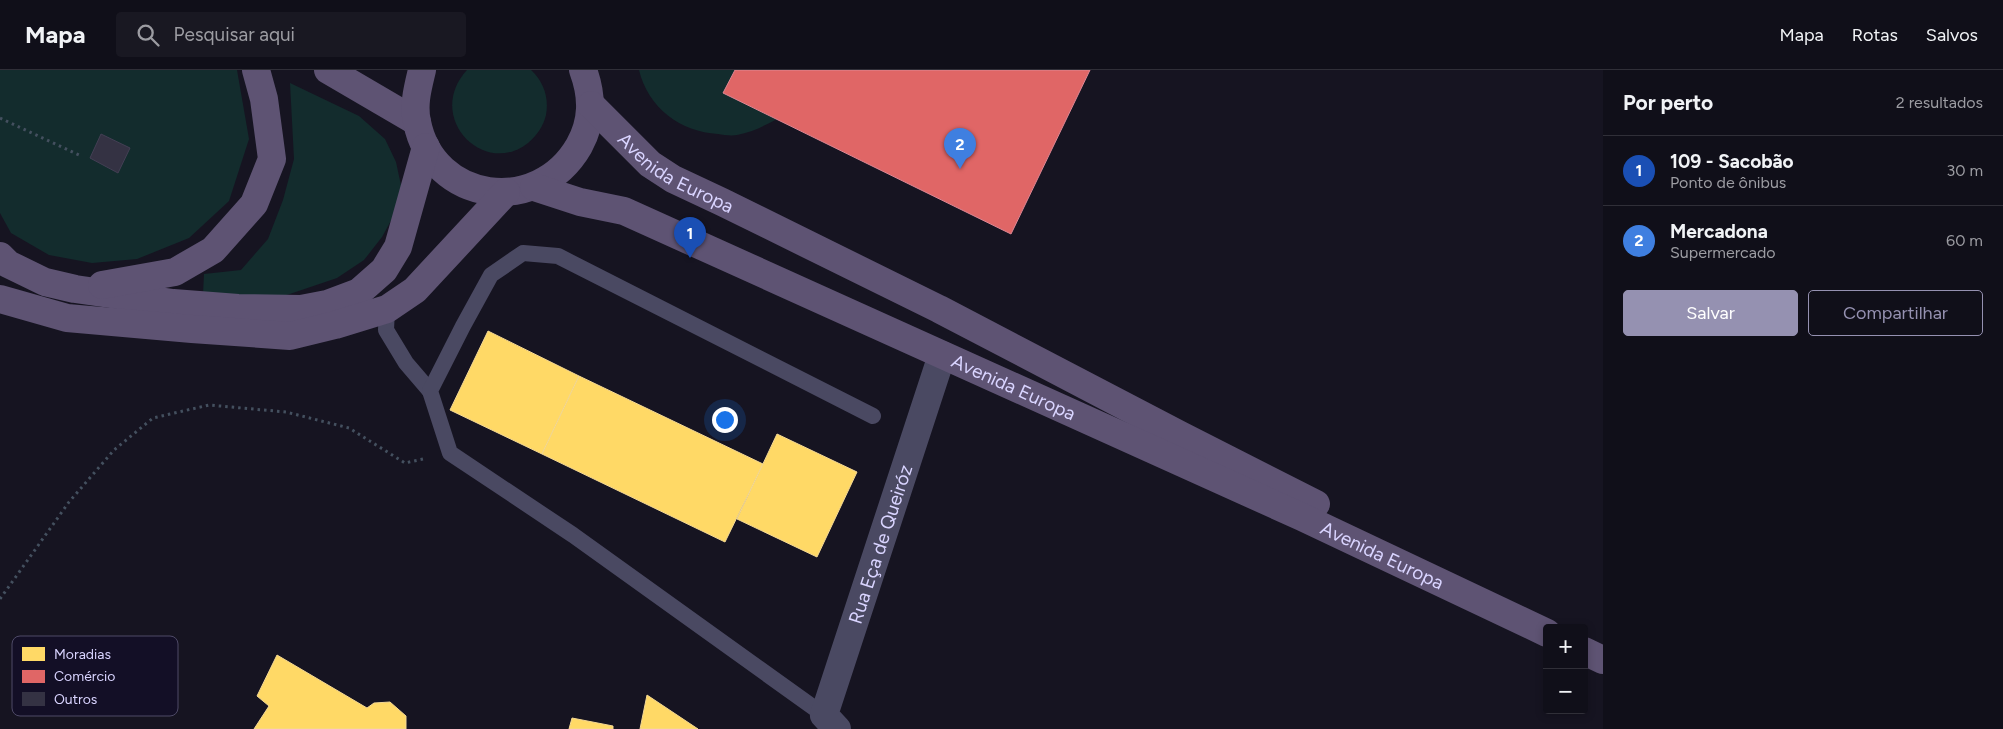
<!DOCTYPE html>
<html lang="pt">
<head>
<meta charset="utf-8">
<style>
	:root { --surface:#100f19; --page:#191822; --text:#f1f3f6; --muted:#9c9ca2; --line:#302f38; --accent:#9591b1 }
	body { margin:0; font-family:Figtree,sans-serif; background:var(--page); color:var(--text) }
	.controls { position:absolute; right:15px; bottom:15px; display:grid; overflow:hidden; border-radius:5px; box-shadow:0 2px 8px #0003 }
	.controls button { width:45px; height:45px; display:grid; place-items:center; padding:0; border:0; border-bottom:1px solid var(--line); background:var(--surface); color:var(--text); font:25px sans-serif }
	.you { position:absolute; left:724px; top:349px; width:18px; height:18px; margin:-12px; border:4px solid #fff; border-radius:50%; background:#1a73e8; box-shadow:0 0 0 8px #1a73e833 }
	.badge { display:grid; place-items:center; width:32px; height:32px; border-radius:50%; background:var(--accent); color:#fff; font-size:16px; font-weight:700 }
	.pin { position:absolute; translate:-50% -41px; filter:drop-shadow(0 1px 2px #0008) }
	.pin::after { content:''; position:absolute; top:26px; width:18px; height:15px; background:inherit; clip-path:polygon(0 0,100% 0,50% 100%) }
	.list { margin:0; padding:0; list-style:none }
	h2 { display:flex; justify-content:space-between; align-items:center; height:65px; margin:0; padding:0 20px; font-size:21px }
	h2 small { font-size:16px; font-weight:400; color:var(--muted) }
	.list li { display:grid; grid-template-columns:32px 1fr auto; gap:15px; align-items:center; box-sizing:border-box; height:70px; padding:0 20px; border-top:1px solid var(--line) }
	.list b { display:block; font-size:19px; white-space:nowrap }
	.list p { margin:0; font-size:16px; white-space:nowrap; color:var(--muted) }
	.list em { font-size:16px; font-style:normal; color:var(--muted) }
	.actions { display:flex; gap:10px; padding:15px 20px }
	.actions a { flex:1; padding:11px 0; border:1px solid var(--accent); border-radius:5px; text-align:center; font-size:18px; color:var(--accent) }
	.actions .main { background:var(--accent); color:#fff }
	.icon { flex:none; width:28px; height:28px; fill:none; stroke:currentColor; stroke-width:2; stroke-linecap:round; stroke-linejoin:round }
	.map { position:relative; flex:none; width:1603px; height:659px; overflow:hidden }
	header { display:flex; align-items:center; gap:30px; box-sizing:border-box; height:70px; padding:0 25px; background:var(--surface); border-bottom:1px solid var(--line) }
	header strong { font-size:24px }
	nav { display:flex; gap:28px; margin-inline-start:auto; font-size:18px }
	.search { width:350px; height:45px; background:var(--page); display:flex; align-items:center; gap:12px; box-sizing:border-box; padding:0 18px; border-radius:5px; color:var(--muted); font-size:19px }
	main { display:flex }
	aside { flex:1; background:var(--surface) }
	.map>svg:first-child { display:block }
	.green { fill:#132c2d }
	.homes { fill:#ffd966; stroke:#f4d894 }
	.shops { fill:#e06666; stroke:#de8794 }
	.building { fill:#343243; stroke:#433f54 }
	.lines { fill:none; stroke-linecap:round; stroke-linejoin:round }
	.path { stroke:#44505f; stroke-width:3; stroke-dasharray:2.5 4; stroke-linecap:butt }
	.service { stroke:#4a4962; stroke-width:16 }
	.minor { stroke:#4a4962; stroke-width:28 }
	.primary { stroke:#5e5373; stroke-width:28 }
	.labels { text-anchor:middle; stroke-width:5; stroke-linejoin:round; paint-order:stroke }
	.street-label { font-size:19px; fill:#d9d4ff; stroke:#130f26 }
	.key { fill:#130f26; stroke:#4e4a67; stroke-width:1 }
	.key-label { font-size:14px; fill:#d9d4ff }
</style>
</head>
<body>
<header>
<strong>Mapa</strong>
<div class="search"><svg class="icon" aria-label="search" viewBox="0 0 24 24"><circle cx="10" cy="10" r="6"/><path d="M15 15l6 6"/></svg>Pesquisar aqui</div>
<nav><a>Mapa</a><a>Rotas</a><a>Salvos</a></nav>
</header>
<main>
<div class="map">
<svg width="1603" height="659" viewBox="0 0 1603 659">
	<rect width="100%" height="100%" fill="#161421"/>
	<g class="green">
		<path d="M 0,0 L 237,0 L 249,69 L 229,131 L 189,168 L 137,189 L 92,193 L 49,185 L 11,163 L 0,143 Z"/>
		<path d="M 467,0 L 531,0 C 544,12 549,28 546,45 C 543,57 537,65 528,73 C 484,108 424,47 467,0 Z"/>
		<path d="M 639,0 L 735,0 L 724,23 L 777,49 C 764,56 752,62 737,65 C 731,66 724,65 718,64 C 681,62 648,38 639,0 Z"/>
		<path d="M 290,13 L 359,46 L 385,69 L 396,92 L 402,120 L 394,145 L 382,167 L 364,190 L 337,208 L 275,229 L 203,224 L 204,204 L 241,200 L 268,169 L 283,130 L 294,89 Z"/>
	</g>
	<g class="homes">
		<path d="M 488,261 L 579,306 L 542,384 L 450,340 Z"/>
		<path d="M 579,306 L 763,394 L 725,472 L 542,384 Z"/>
		<path d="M 777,364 L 857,402 L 817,487 L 737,449 Z"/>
		<path d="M 277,585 L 367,638 L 374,633 L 390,632 L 406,646 L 406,659 L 254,659 L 269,636 L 257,626 Z"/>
		<path d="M 647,625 L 698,659 L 640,659 Z"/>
		<path d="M 572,648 L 613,656 L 613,659 L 569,659 Z"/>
	</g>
	<path class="shops" d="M 735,0 L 1090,0 L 1011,164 L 723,23 Z"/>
	<path class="building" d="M 101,64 L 130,78 L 118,103 L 90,88 Z"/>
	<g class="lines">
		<g class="path">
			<path d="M 0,48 L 81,86"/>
			<path d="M 0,529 L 69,432 L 114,380 L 153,348 L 209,335 L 286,342 L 349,358 L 405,393 L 423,389"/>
		</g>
		<g class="service">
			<path d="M 387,239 L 386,260 L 406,293 L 430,321"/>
			<path d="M 824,645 L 573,465 L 450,383 L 430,321 L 463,256 L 491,205 L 523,183 L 558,186 L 873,346"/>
		</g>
		<path class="minor" id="s1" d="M 837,659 L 824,645 L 942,285"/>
		<g class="primary">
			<path d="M 328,0 L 417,52"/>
			<path d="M 422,0 C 418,17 413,34 417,52 C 433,133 538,147 579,76 C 593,51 593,27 583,0"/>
			<path id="s2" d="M 591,35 L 650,94 L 673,109 L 722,132 L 939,239 L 1180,365 L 1316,434"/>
			<path id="s3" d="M 534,117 L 580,132 L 624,141 L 1302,447 L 1547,563"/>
			<path d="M 0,186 L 8,194 L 45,212 L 75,219 L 173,233 L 238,238 L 301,239 L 327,234 L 359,222 L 384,200 L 398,177 L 426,77"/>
			<path d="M 102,215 L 175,202 L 213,180 L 254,134 L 272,89 L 264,29 L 256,0"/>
			<path d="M 0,229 L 67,248 L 192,259 L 290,266 L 335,255 L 387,239 L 415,220 L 506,122"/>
			<path d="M 1584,581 L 1603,590"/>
		</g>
	</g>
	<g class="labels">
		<g class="street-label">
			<text dy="7" stroke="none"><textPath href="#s2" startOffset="110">Avenida Europa</textPath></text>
			<text dy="7" stroke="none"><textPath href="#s3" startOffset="521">Avenida Europa</textPath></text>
			<text dy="7" stroke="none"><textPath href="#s1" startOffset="199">Rua Eça de Queiróz</textPath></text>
			<text dy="7" stroke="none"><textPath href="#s3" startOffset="926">Avenida Europa</textPath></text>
		</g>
	</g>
	<rect x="12" y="566" width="166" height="80" rx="8" class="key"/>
	<rect x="22" y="577" width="23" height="14" fill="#ffd966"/>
	<rect x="22" y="600" width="23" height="13" fill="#e06666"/>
	<rect x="22" y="622" width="23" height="14" fill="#343243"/>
	<g class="key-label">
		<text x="54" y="589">Moradias</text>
		<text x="54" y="611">Comércio</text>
		<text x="54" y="634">Outros</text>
	</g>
</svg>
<div class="controls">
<button>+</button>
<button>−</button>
</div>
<div class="you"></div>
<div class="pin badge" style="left:690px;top:188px;background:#1a4fb4">1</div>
<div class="pin badge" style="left:960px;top:99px;background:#3f7fe0">2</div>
</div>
<aside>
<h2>Por perto<small>2 resultados</small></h2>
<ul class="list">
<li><span class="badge" style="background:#1a4fb4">1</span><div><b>109 - Sacobão</b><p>Ponto de ônibus</p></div><em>30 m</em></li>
<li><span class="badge" style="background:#3f7fe0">2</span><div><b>Mercadona</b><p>Supermercado</p></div><em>60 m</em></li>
</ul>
<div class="actions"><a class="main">Salvar</a><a>Compartilhar</a></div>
</aside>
</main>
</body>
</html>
